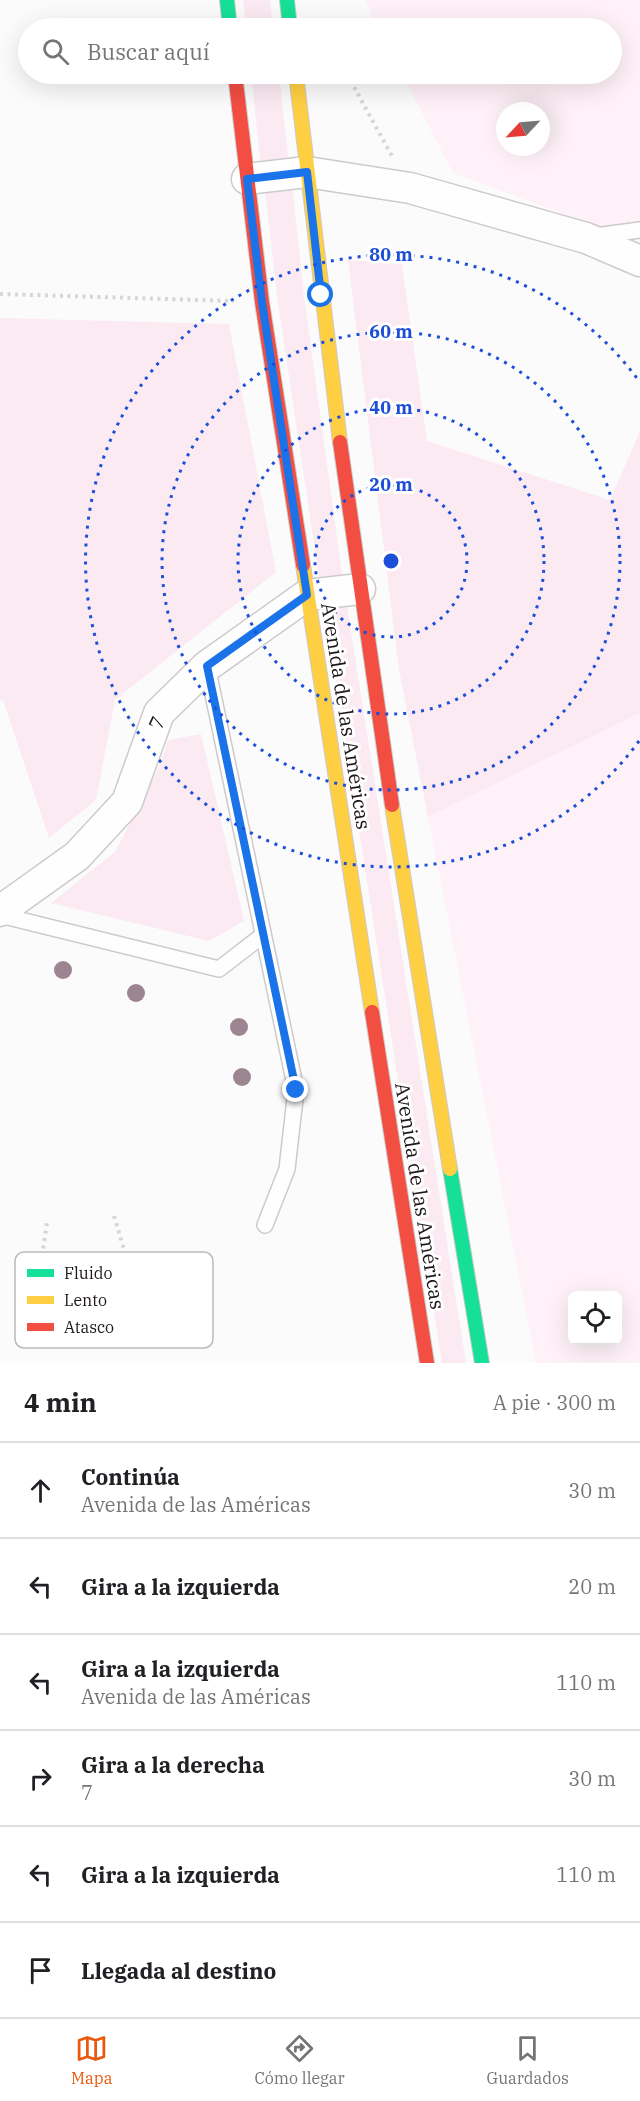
<!DOCTYPE html>
<html lang="es">
<head>
<meta charset="utf-8">
<style>
	:root { --surface:#fff; --page:#f6f6f6; --text:#202124; --muted:#757577; --line:#e0e0e0; --accent:#ea580c }
	body { margin:0; font-family:"IBM Plex Serif",serif; background:var(--page); color:var(--text) }
	.controls { position:absolute; right:18px; bottom:18px; display:grid; overflow:hidden; border-radius:9px; box-shadow:0 6px 24px #0002 }
	.controls button { width:54px; height:54px; display:grid; place-items:center; padding:0; border:0; border-bottom:2px solid var(--line); background:var(--surface); color:var(--text); font:30px sans-serif }
	.compass { position:absolute; left:496px; top:102px; width:54px; height:54px; border-radius:50%; background:var(--surface); box-shadow:0 6px 24px #0002; rotate:244deg }
	.stop { position:absolute; width:18px; height:18px; margin:-14px; border:4px solid #1a73e8; border-radius:50%; background:#fff }
	.stop.end { background:#1a73e8; border-color:#fff; box-shadow:0 2px 6px #0008 }
	.list { margin:0; padding:0; list-style:none }
	h2 { display:flex; justify-content:space-between; align-items:center; height:78px; margin:0; padding:0 24px; font-size:26px }
	h2 small { font-size:20px; font-weight:400; color:var(--muted) }
	.list li { display:grid; grid-template-columns:39px 1fr auto; gap:18px; align-items:center; box-sizing:border-box; height:96px; padding:0 24px; border-top:2px solid var(--line) }
	.list b { display:block; font-size:22px; white-space:nowrap }
	.list p { margin:0; font-size:20px; white-space:nowrap; color:var(--muted) }
	.list em { font-size:20px; font-style:normal; color:var(--muted) }
	.icon { flex:none; width:33px; height:33px; fill:none; stroke:currentColor; stroke-width:2; stroke-linecap:round; stroke-linejoin:round }
	.map { position:relative; flex:none; width:640px; height:1363px; overflow:hidden }
	.search { position:absolute; background:var(--surface); box-shadow:0 6px 24px #0002; left:18px; right:18px; top:18px; height:66px; display:flex; align-items:center; gap:15px; box-sizing:border-box; padding:0 21px; border-radius:33px; color:var(--muted); font-size:22px }
	.sheet { height:654px; background:var(--surface) }
	nav { display:flex; justify-content:space-around; align-items:center; box-sizing:border-box; height:84px; border-top:2px solid var(--line); background:var(--surface); font-size:16px; color:var(--muted) }
	nav a { display:grid; justify-items:center; gap:3px }
	nav .on { color:var(--accent) }
	.map>svg:first-child { display:block }
	.built { fill:#fef1f7; fill-rule:evenodd }
	.green { fill:#fceaf3 }
	.lines { fill:none; stroke-linecap:round; stroke-linejoin:round }
	.lane-casing { stroke:#cdcacb; stroke-width:18 }
	.street-casing { stroke:#cdcacb; stroke-width:33 }
	.fast-casing { stroke:#cdcacb; stroke-width:16 }
	.slow-casing { stroke:#cdcacb; stroke-width:16 }
	.jam-casing { stroke:#cdcacb; stroke-width:16 }
	.path { stroke:#d7d6d6; stroke-width:4; stroke-dasharray:3 4.5; stroke-linecap:butt }
	.lane { stroke:#fffefe; stroke-width:15 }
	.street { stroke:#fffefe; stroke-width:30 }
	.fast { stroke:#16e098; stroke-width:14 }
	.slow { stroke:#ffcf43; stroke-width:14 }
	.jam { stroke:#f24e42; stroke-width:14 }
	.tree { fill:#9c8491 }
	.route { stroke:#1a73e8; stroke-width:8 }
	.ring { fill:none; stroke:#1d4ed8; stroke-width:3; stroke-dasharray:3 6 }
	.labels { text-anchor:middle; stroke-width:6; stroke-linejoin:round; paint-order:stroke }
	.street-label { font-size:20px; fill:#1e171a; stroke:#fff }
	.key { fill:#fff; stroke:#bcb9ba; stroke-width:1.5 }
	.key-label { font-size:16px; fill:#1e171a }
	.centre { fill:#1d4ed8; stroke:#fff; stroke-width:3 }
	.ring-label { font-size:18px; text-anchor:middle; font-weight:bold; fill:#1d4ed8; stroke:#fff; stroke-width:6; stroke-linejoin:round; paint-order:stroke }
</style>
</head>
<body>
<div class="map">
<svg width="640" height="1363" viewBox="0 0 640 1363">
	<rect width="100%" height="100%" fill="#fcfbfb"/>
	<g class="built">
		<path d="M 365,0 L 640,0 L 640,242 L 453,173 L 402,74 L 612,74 L 612,28 L 379,28 ZM 505,111 L 541,111 L 541,147 L 505,147 Z"/>
		<path d="M 640,713 L 640,1363 L 536,1363 L 428,817 ZM 572,1296 L 618,1296 L 618,1340 L 572,1340 Z"/>
	</g>
	<g class="green">
		<path d="M 243,0 L 270,0 L 273,28 L 246,28 Z"/>
		<path d="M 251,74 L 279,74 L 289,164 L 261,167 Z"/>
		<path d="M 292,185 L 304,296 L 343,581 L 320,584 L 278,303 L 265,190 Z"/>
		<path d="M 348,260 L 402,264 L 427,441 L 610,500 L 640,431 L 640,713 L 428,817 L 399,670 Z"/>
		<path d="M 0,318 L 229,324 L 276,572 L 115,700 L 96,800 L 49,838 L 3,700 L 0,700 Z"/>
		<path d="M 346,600 L 466,1363 L 442,1363 L 324,605 Z"/>
		<path d="M 201,734 L 244,921 L 209,941 L 51,903 L 115,852 L 160,765 L 168,740 Z"/>
	</g>
	<g class="lines">
		<g class="lane-casing">
			<g id="lane">
				<path d="M 595,236 L 640,230"/>
				<path d="M 207,666 L 296,1090 L 287,1169 L 265,1225"/>
				<path d="M 0,915 L 219,969 L 263,935"/>
			</g>
		</g>
		<g class="street-casing">
			<g id="street">
				<path d="M 247,179 L 307,172 L 410,188 L 586,238 L 640,261"/>
				<path d="M 0,911 L 77,856 L 127,802 L 159,713 L 207,666 L 307,595 L 360,589"/>
			</g>
		</g>
		<g class="fast-casing">
			<g id="fast">
				<path d="M 227,0 L 230,28"/>
				<path d="M 287,0 L 290,28"/>
				<path d="M 450,1169 L 482,1363"/>
			</g>
		</g>
		<g class="slow-casing">
			<g id="slow">
				<path d="M 296,74 L 340,442"/>
				<path d="M 303,565 L 372,1012"/>
				<path d="M 392,805 L 450,1169"/>
			</g>
		</g>
		<g class="jam-casing">
			<g id="jam">
				<path d="M 235,74 L 262,302 L 303,565"/>
				<path d="M 340,442 L 392,805"/>
				<path d="M 372,1012 L 427,1363"/>
			</g>
		</g>
		<g class="path">
			<path d="M 347,74 L 393,158"/>
			<path d="M 0,294 L 234,301"/>
			<path d="M 114,1216 L 147,1325"/>
			<path d="M 31,1330 L 47,1223"/>
		</g>
		<use href="#lane" class="lane"/>
		<use href="#street" class="street"/>
		<use href="#fast" class="fast"/>
		<use href="#slow" class="slow"/>
		<use href="#jam" class="jam"/>
	</g>
	<g class="tree">
		<circle cx="63" cy="970" r="9"/>
		<circle cx="136" cy="993" r="9"/>
		<circle cx="239" cy="1027" r="9"/>
		<circle cx="242" cy="1077" r="9"/>
	</g>
	<g class="lines">
		<path class="route" d="M 296,1090 L 207,666 L 307,595 L 262,302 L 247,179 L 307,172 L 321,295"/>
	</g>
	<g class="ring">
		<circle cx="391" cy="561" r="76"/>
		<circle cx="391" cy="561" r="153"/>
		<circle cx="391" cy="561" r="229"/>
		<path d="M639 741A306 306 0 1 1 639 381"/>
	</g>
	<g class="labels">
		<g class="street-label">
			<text transform="translate(346 716) rotate(81)" y="7">Avenida de las Américas</text>
			<text transform="translate(157 723) rotate(-65)" y="7">7</text>
			<text transform="translate(420 1196) rotate(81)" y="7">Avenida de las Américas</text>
		</g>
	</g>
	<rect x="15" y="1252" width="198" height="96" rx="9" class="key"/>
	<rect x="27" y="1269" width="27" height="8" fill="#16e098"/>
	<rect x="27" y="1296" width="27" height="8" fill="#ffcf43"/>
	<rect x="27" y="1323" width="27" height="8" fill="#f24e42"/>
	<g class="key-label">
		<text x="64" y="1279">Fluido</text>
		<text x="64" y="1306">Lento</text>
		<text x="64" y="1333">Atasco</text>
	</g>
	<circle cx="391" cy="561" r="9" class="centre"/>
	<g class="ring-label">
		<text x="391" y="261">80 m</text>
		<text x="391" y="338">60 m</text>
		<text x="391" y="414">40 m</text>
		<text x="391" y="491">20 m</text>
	</g>
</svg>
<div class="controls">
<button><svg class="icon" aria-label="locate" viewBox="0 0 24 24"><circle cx="12" cy="12" r="6"/><path d="M12 2v4M12 18v4M2 12h4M18 12h4"/></svg></button>
</div>
<svg class="compass" viewBox="-18 -18 36 36"><path d="M0-13l5 13h-10z" fill="#e53935"/><path d="M0 13l5-13h-10z" fill="#757577"/></svg>
<div class="stop" style="left:321px;top:295px"></div>
<div class="stop end" style="left:296px;top:1090px"></div>
<div class="search"><svg class="icon" aria-label="search" viewBox="0 0 24 24"><circle cx="10" cy="10" r="6"/><path d="M15 15l6 6"/></svg>Buscar aquí</div>
</div>
<section class="sheet">
<h2>4 min<small>A pie · 300 m</small></h2>
<ul class="list">
<li><svg class="icon" aria-label="ahead" viewBox="0 0 24 24"><path d="M12 20V5M6 11l6-6 6 6"/></svg><div><b>Continúa</b><p>Avenida de las Américas</p></div><em>30 m</em></li>
<li><svg class="icon" aria-label="left" viewBox="0 0 24 24"><path d="M17 20v-9H6M10 6l-5 5 5 5"/></svg><div><b>Gira a la izquierda</b></div><em>20 m</em></li>
<li><svg class="icon" aria-label="left" viewBox="0 0 24 24"><path d="M17 20v-9H6M10 6l-5 5 5 5"/></svg><div><b>Gira a la izquierda</b><p>Avenida de las Américas</p></div><em>110 m</em></li>
<li><svg class="icon" aria-label="right" viewBox="0 0 24 24"><path d="M7 20v-9h11M14 6l5 5-5 5"/></svg><div><b>Gira a la derecha</b><p>7</p></div><em>30 m</em></li>
<li><svg class="icon" aria-label="left" viewBox="0 0 24 24"><path d="M17 20v-9H6M10 6l-5 5 5 5"/></svg><div><b>Gira a la izquierda</b></div><em>110 m</em></li>
<li><svg class="icon" aria-label="arrive" viewBox="0 0 24 24"><path d="M6 21V4h12l-3 4 3 4H6"/></svg><div><b>Llegada al destino</b></div></li>
</ul>
</section>
<nav>
<a class="on"><svg class="icon" aria-label="map" viewBox="0 0 24 24"><path d="M3 6l6-2 6 2 6-2v14l-6 2-6-2-6 2zM9 4v14M15 6v14"/></svg>Mapa</a>
<a><svg class="icon" aria-label="directions" viewBox="0 0 24 24"><path d="M12 3l9 9-9 9-9-9zM9 14v-3h6M13 9l2 2-2 2"/></svg>Cómo llegar</a>
<a><svg class="icon" aria-label="saved" viewBox="0 0 24 24"><path d="M7 4h10v16l-5-4-5 4z"/></svg>Guardados</a>
</nav>
</body>
</html>
